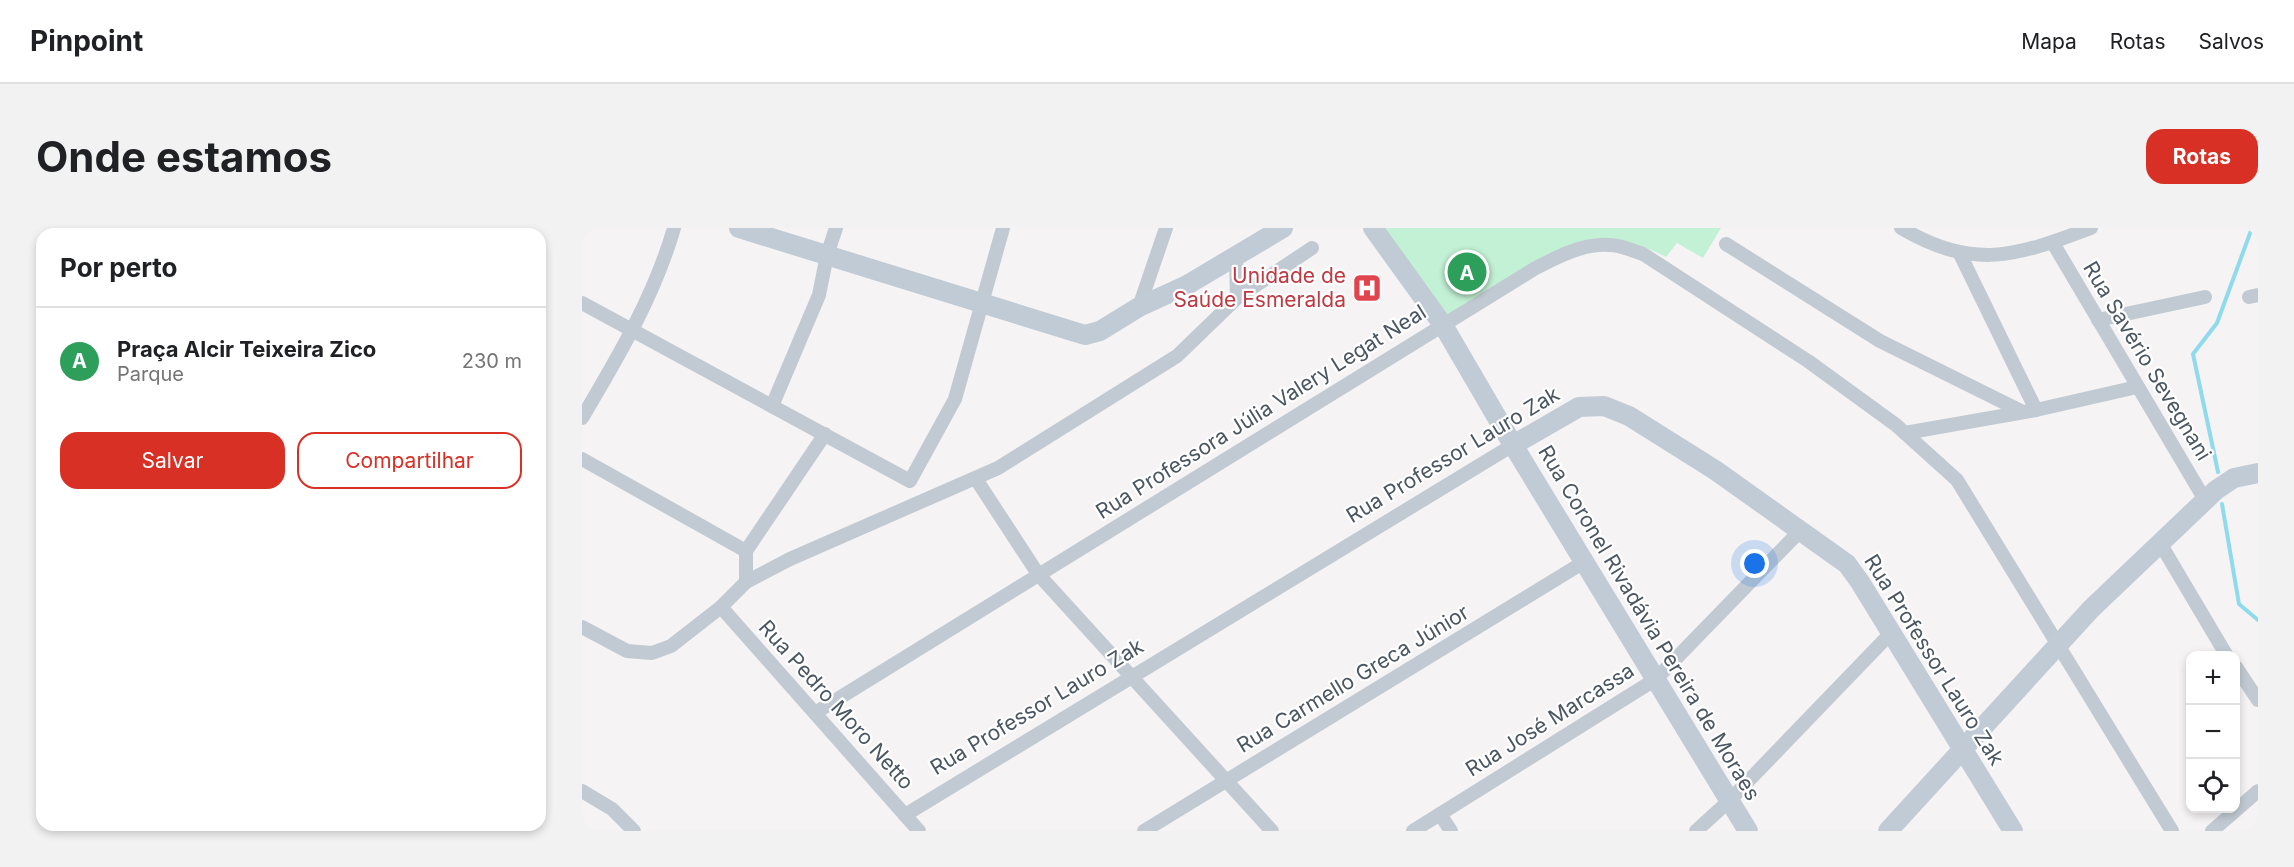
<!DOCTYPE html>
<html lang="pt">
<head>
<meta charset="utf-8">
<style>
	:root { --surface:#fff; --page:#f2f2f2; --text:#202124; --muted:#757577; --line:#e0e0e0; --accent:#d93025 }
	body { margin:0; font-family:Inter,sans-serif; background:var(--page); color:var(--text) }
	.controls { position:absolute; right:18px; bottom:18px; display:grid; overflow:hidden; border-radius:12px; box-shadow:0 3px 9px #0003 }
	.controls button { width:54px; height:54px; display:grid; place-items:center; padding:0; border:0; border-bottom:2px solid var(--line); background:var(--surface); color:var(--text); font:30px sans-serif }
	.you { position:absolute; left:1173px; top:336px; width:21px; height:21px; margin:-15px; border:4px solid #fff; border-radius:50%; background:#1a73e8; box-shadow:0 0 0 9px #1a73e833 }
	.badge { display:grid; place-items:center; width:39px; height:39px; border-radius:50%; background:var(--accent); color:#fff; font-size:20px; font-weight:700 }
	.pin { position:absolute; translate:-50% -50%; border:3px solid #fff; box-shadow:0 2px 6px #0006 }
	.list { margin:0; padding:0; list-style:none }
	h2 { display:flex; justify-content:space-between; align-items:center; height:78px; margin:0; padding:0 24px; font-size:26px }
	h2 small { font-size:20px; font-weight:400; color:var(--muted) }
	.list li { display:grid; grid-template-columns:39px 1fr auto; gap:18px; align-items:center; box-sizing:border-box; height:108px; padding:0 24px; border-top:2px solid var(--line) }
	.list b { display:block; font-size:22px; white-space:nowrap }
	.list p { margin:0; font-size:20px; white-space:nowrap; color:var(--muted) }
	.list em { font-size:20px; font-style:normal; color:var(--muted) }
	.actions { display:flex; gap:12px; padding:18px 24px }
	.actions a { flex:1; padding:14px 0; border:2px solid var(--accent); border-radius:18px; text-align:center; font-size:21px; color:var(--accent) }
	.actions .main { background:var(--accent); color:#fff }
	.icon { flex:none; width:33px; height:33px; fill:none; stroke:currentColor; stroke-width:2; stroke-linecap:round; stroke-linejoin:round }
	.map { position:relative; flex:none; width:1676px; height:603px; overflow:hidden; border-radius:18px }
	header { display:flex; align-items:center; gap:36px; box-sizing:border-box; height:84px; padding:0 30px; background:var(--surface); border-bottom:2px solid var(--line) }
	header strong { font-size:28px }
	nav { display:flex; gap:33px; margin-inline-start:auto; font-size:21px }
	.intro { display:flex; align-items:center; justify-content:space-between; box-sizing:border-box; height:144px; padding:0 36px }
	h1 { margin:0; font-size:42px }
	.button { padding:15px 27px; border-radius:18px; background:var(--accent); color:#fff; font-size:21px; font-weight:700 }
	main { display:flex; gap:36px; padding:0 36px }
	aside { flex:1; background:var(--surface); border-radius:18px; box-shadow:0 3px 9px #0003 }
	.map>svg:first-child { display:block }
	.green { fill:#c3f1d5 }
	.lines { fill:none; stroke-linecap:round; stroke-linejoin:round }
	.stream { stroke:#90daee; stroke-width:4 }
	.street { stroke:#c1cad2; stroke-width:14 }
	.secondary { stroke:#c1cbd6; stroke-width:20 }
	.labels { text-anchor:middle; stroke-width:4.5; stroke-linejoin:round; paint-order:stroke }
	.health-label { font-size:21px; fill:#be3a42; stroke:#fff; text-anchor:end }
	.street-label { font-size:21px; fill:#4a5661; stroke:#fff }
</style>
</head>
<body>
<header>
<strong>Pinpoint</strong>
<nav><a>Mapa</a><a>Rotas</a><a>Salvos</a></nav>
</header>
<div class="intro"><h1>Onde estamos</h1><a class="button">Rotas</a></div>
<main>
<aside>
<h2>Por perto<small></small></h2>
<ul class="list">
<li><span class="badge" style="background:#2e9e5b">A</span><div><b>Praça Alcir Teixeira Zico</b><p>Parque</p></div><em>230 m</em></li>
</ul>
<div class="actions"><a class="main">Salvar</a><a>Compartilhar</a></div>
</aside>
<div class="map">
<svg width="1676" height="603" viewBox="0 0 1676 603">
	<rect width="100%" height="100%" fill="#f5f3f3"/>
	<path class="green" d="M 800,0 L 1139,0 L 1121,30 L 1095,15 L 1084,29 C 1058,15 1035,11 1005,13 L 864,89 Z"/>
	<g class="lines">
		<g class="stream">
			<path d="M 1636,244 L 1611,126 L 1635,95 L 1670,0"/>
			<path d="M 1640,276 L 1657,376 L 1676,392"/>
		</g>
		<g class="street">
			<path d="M 1319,0 C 1393,43 1434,28 1509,0"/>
			<path d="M 1471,15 L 1623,272"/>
			<path d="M 1144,16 L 1298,113 L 1441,184"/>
			<path d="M 1378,26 L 1454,182"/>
			<path d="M 654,30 L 655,70"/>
			<path d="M 1667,69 L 1676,67"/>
			<path d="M 0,75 L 328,253 L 373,171 L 421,0"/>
			<path d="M 557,79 L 584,0"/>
			<path d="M 1516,92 L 1623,69"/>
			<path d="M 190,178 L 237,67 L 245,27 L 254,0"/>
			<path d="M 0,190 C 36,129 72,69 92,0"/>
			<path d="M 1323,205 L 1454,182 L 1555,159"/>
			<path d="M 0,231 L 164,323"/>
			<path d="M 394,251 L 456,346 L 690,603"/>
			<path d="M 1578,315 L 1645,428"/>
			<path d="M 164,354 L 164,323 L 243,206"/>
			<path d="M 139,379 L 337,603"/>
			<path d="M 0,399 L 45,423 L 70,425 L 89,418 L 139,379 L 164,354 L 208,331 L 416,240 L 595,128 L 655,70 L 730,20"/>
			<path d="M 1654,439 L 1676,472"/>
			<path d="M 233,485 L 952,41 C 975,29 1001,15 1028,17 C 1039,17 1051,23 1061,26 L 1226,133 L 1314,197 L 1375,252 L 1590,603"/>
			<path d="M 0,563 L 30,581 L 52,603"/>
			<path d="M 858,586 L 869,603"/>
			<path d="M 323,587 L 931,217"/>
			<path d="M 562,603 L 1002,334"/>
			<path d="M 831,603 L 1074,451 L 1219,302"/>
			<path d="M 1114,603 L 1148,572 L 1308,406"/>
			<path d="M 1630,603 L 1676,563"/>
		</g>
		<g class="secondary">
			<path d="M 157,0 L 503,107 L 518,103 L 557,79 L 605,57 L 701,0"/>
			<path d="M 791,0 L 861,97 L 931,217 L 1166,603"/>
			<path d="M 931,217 L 997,179 L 1022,178 L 1047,188 L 1133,242 L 1265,336 L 1278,354 L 1431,603"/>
			<path d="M 1306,603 L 1509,381 L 1634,262 L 1652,250 L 1676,245"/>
		</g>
	</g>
	<defs>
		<g id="hospital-square" transform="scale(1.5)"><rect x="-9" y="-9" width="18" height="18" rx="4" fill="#e0444e" stroke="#fff"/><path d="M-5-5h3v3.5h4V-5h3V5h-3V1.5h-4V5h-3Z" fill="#fff"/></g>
	</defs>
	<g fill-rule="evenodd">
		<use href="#hospital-square" x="785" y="60"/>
	</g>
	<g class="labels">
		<g class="health-label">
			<text x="764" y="55">Unidade de<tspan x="764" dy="24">Saúde Esmeralda</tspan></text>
		</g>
		<g class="street-label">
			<text transform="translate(1565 133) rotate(59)" y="7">Rua Savério Sevegnani</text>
			<text transform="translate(679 184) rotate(-32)" y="7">Rua Professora Júlia Valery Legat Neal</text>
			<text transform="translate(871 227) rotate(-31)" y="7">Rua Professor Lauro Zak</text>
			<text transform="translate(1067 395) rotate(59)" y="7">Rua Coronel Rivadávia Pereira de Moraes</text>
			<text transform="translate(1352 432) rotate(58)" y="7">Rua Professor Lauro Zak</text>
			<text transform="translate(771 451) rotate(-31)" y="7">Rua Carmello Greca Júnior</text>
			<text transform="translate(254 477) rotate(48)" y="7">Rua Pedro Moro Netto</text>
			<text transform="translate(455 479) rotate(-31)" y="7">Rua Professor Lauro Zak</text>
			<text transform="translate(968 492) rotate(-32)" y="7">Rua José Marcassa</text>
		</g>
	</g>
</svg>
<div class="controls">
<button>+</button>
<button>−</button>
<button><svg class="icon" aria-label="locate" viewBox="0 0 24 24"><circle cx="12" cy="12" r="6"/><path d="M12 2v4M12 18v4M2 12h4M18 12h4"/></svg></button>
</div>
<div class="you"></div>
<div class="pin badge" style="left:885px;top:44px;background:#2e9e5b">A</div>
</div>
</main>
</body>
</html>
